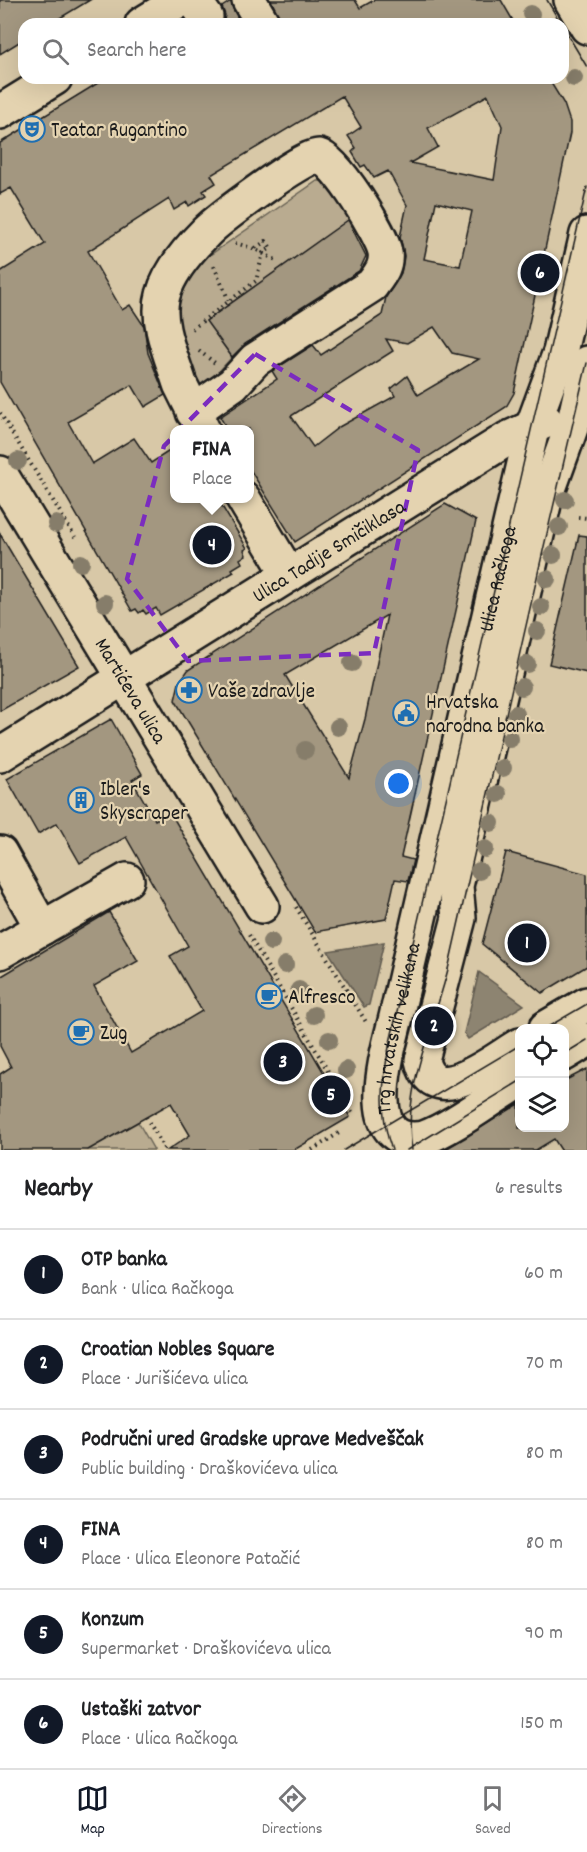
<!DOCTYPE html>
<html lang="en">
<head>
<meta charset="utf-8">
<style>
	:root { --surface:#fff; --page:#f6f6f6; --text:#202124; --muted:#757577; --line:#e0e0e0; --accent:#111827 }
	body { margin:0; font-family:Dekko,sans-serif; background:var(--page); color:var(--text) }
	.controls { position:absolute; right:18px; bottom:18px; display:grid; overflow:hidden; border-radius:12px; box-shadow:0 6px 24px #0002 }
	.controls button { width:54px; height:54px; display:grid; place-items:center; padding:0; border:0; border-bottom:2px solid var(--line); background:var(--surface); color:var(--text); font:30px sans-serif }
	.you { position:absolute; left:399px; top:784px; width:21px; height:21px; margin:-15px; border:4px solid #fff; border-radius:50%; background:#1a73e8; box-shadow:0 0 0 9px #1a73e833 }
	.badge { display:grid; place-items:center; width:39px; height:39px; border-radius:50%; background:var(--accent); color:#fff; font-size:20px; font-weight:700 }
	.pin { position:absolute; translate:-50% -50%; border:3px solid #fff; box-shadow:0 2px 6px #0006 }
	.popup { position:absolute; left:170px; top:425px; width:84px; height:78px; box-sizing:border-box; display:grid; place-content:center; border-radius:12px; background:var(--surface); filter:drop-shadow(0 2px 4px #0005); font-size:20px; white-space:nowrap; color:var(--muted) }
	.popup b { font-size:22px; color:var(--text) }
	.popup::after { content:''; position:absolute; left:50%; top:100%; margin-left:-12px; border:12px solid transparent; border-top-color:var(--surface) }
	.list { margin:0; padding:0; list-style:none }
	h2 { display:flex; justify-content:space-between; align-items:center; height:78px; margin:0; padding:0 24px; font-size:26px }
	h2 small { font-size:20px; font-weight:400; color:var(--muted) }
	.list li { display:grid; grid-template-columns:39px 1fr auto; gap:18px; align-items:center; box-sizing:border-box; height:90px; padding:0 24px; border-top:2px solid var(--line) }
	.list b { display:block; font-size:22px; white-space:nowrap }
	.list p { margin:0; font-size:20px; white-space:nowrap; color:var(--muted) }
	.list em { font-size:20px; font-style:normal; color:var(--muted) }
	.icon { flex:none; width:33px; height:33px; fill:none; stroke:currentColor; stroke-width:2; stroke-linecap:round; stroke-linejoin:round }
	.map { position:relative; flex:none; width:587px; height:1150px; overflow:hidden }
	.search { position:absolute; background:var(--surface); box-shadow:0 6px 24px #0002; left:18px; right:18px; top:18px; height:66px; display:flex; align-items:center; gap:15px; box-sizing:border-box; padding:0 21px; border-radius:18px; color:var(--muted); font-size:22px }
	.sheet { height:618px; background:var(--surface) }
	nav { display:flex; justify-content:space-around; align-items:center; box-sizing:border-box; height:84px; border-top:2px solid var(--line); background:var(--surface); font-size:16px; color:var(--muted) }
	nav a { display:grid; justify-items:center; gap:3px }
	nav .on { color:var(--accent) }
	.map>svg:first-child { display:block }
	.green { fill:#b9ab90; stroke:#6a6456; stroke-width:1.5 }
	.water { fill:#8d8471; stroke:#605a4f; stroke-width:1.5 }
	.building { fill:#a39780; stroke:#1c1c1c; stroke-width:1.5; fill-rule:evenodd }
	.lines { fill:none; stroke-linecap:round; stroke-linejoin:round }
	.minor-casing { stroke:#1c1c1c; stroke-width:38 }
	.major-casing { stroke:#1c1c1c; stroke-width:38 }
	.path { stroke:#1c1c1c; stroke-width:4; stroke-dasharray:1.5 4.5; stroke-linecap:butt }
	.minor { stroke:#e4d3b0; stroke-width:33 }
	.major { stroke:#e4d3b0; stroke-width:33 }
	.tram { stroke:#1c1c1c; stroke-width:1.5 }
	.tree { fill:#867d6a }
	.marked { fill:none; stroke:#7b2cbf; stroke-width:4.5; stroke-dasharray:12 8; stroke-linejoin:round }
	.labels { text-anchor:middle; stroke-width:4.5; stroke-linejoin:round; paint-order:stroke }
	.poi-label { font-size:21px; fill:#1c1c1c; stroke:#e4d3b0; text-anchor:start }
	.street-label { font-size:21px; fill:#1c1c1c; stroke:#e4d3b0 }
</style>
</head>
<body>
<div class="map">
<svg width="587" height="1150" viewBox="0 0 587 1150">
	<rect width="100%" height="100%" fill="#d8c8a7"/>
	<filter id="ink" filterUnits="userSpaceOnUse"><feTurbulence type="fractalNoise" baseFrequency=".0167" numOctaves="2"/><feDisplacementMap in="SourceGraphic" scale="12" xChannelSelector="R" yChannelSelector="G"/><feConvolveMatrix kernelMatrix="1 2 1 2 8 2 1 2 1" color-interpolation-filters="sRGB"/></filter>
	<g filter="url(#ink)">
		<g class="green">
			<path d="M 317,181 L 327,181 L 354,216 L 206,321 L 232,357 L 213,378 L 199,389 L 174,319 L 177,294 L 194,266 Z"/>
			<path d="M 138,1122 L 154,1150 L 88,1150 Z"/>
		</g>
		<g class="water">
			<path d="M 384,942 L 369,1005 L 364,1007 L 328,951 Z"/>
			<path d="M 479,972 L 524,1005 L 468,1039 L 464,1033 Z"/>
		</g>
		<g class="building">
			<path d="M 0,0 L 90,0 L 50,24 L 24,24 L 24,39 L 0,54 Z"/>
			<path d="M 271,0 L 355,0 L 360,8 L 374,0 L 501,0 L 515,24 L 282,24 Z"/>
			<path d="M 231,1 L 233,9 L 241,24 L 223,24 L 225,15 L 222,7 Z"/>
			<path d="M 106,78 L 548,78 L 564,104 L 570,122 L 570,133 L 514,393 L 506,407 L 295,542 L 249,468 L 249,429 L 227,429 L 220,417 L 277,379 L 272,371 L 313,345 L 321,355 L 382,315 L 386,297 L 401,273 L 404,256 L 400,237 L 407,205 L 388,171 L 374,178 L 365,165 L 361,167 L 352,152 L 356,148 L 348,136 L 361,127 L 342,96 L 211,175 L 216,183 L 203,191 L 206,195 L 189,206 L 187,202 L 174,210 L 169,199 L 88,251 L 122,310 L 130,305 L 144,326 L 148,353 L 165,395 L 145,407 L 132,385 L 68,422 L 92,464 L 134,438 L 151,463 L 174,448 L 174,498 L 217,498 L 247,548 L 244,550 L 246,555 L 240,559 L 242,563 L 232,569 L 234,572 L 160,615 L 156,608 L 146,614 L 143,610 L 139,613 L 136,609 L 132,611 L 0,382 L 0,272 L 45,244 L 11,188 L 0,194 L 0,143 ZM 488,95 L 502,126 L 494,180 L 410,163 L 438,147 L 428,128 ZM 436,202 L 472,211 L 460,266 L 424,259 ZM 434,327 L 452,353 L 479,359 L 418,395 L 407,376 L 391,389 L 395,396 L 339,427 L 313,447 L 291,416 L 393,351 L 386,339 L 407,343 Z"/>
			<path d="M 348,220 L 366,256 L 359,271 L 245,344 L 232,357 L 206,321 Z"/>
			<path d="M 445,504 L 476,521 L 401,857 L 413,860 L 408,881 L 395,879 L 386,919 L 315,932 L 175,700 L 179,683 L 188,670 ZM 387,615 L 365,719 L 349,778 L 285,675 Z"/>
			<path d="M 0,534 L 79,666 L 0,711 Z"/>
			<path d="M 579,535 L 587,536 L 587,673 L 549,664 Z"/>
			<path d="M 111,719 L 142,774 L 132,780 L 155,820 L 170,812 L 350,1117 L 294,1150 L 168,1150 L 190,1135 L 171,1103 L 88,1150 L 0,1150 L 0,1074 L 11,1067 L 0,1046 L 0,977 L 109,912 L 138,961 L 94,986 L 131,1053 L 202,1011 L 170,956 L 188,946 L 126,837 L 80,863 L 57,823 L 38,834 L 7,779 Z"/>
			<path d="M 506,852 L 587,874 L 587,966 L 542,993 L 482,944 Z"/>
			<path d="M 587,1069 L 587,1150 L 561,1150 L 554,1139 L 536,1150 L 444,1150 L 519,1104 L 519,1128 L 564,1128 L 564,1081 Z"/>
		</g>
		<g class="lines">
			<g class="minor-casing">
				<g id="minor">
					<path d="M 194,0 L 206,17"/>
					<path d="M 249,0 L 263,24"/>
					<path d="M 142,24 L 181,0"/>
					<path d="M 0,112 L 55,78"/>
					<path d="M 193,412 L 233,384 L 255,360 L 372,285 C 380,274 387,266 385,252 C 382,235 336,160 319,156 C 305,154 219,219 206,232 C 189,249 169,272 163,295 C 155,322 172,358 180,384 L 203,430"/>
					<path id="s1" d="M 0,473 L 262,906"/>
					<path d="M 243,498 L 289,575"/>
					<path id="s2" d="M 0,755 L 507,439 L 546,421"/>
					<path d="M 0,853 L 42,928 L 0,952"/>
					<path d="M 42,928 L 127,880"/>
					<path d="M 546,1028 L 587,1004"/>
					<path d="M 520,1045 C 495,1059 433,1112 422,1060 L 459,918 L 456,886 L 545,500 L 575,417 L 587,363"/>
					<path d="M 564,1054 L 587,1040"/>
					<path d="M 520,1081 C 491,1098 454,1127 424,1138 C 356,1150 389,1047 396,1017 L 533,425 L 560,352 L 587,234"/>
				</g>
			</g>
			<g class="major-casing">
				<path id="major" d="M 571,0 L 587,27"/>
			</g>
			<g class="path">
				<path d="M 235,243 L 252,248 L 278,261"/>
				<path d="M 214,266 L 229,301"/>
				<path d="M 192,329 L 256,281 L 263,253 L 271,248 L 266,241 L 254,249"/>
				<path d="M 199,351 L 215,363"/>
				<path d="M 0,413 L 75,537"/>
				<path d="M 578,517 L 587,518"/>
				<path d="M 296,907 L 366,1022"/>
				<path d="M 249,935 L 354,1116"/>
				<path d="M 146,1117 L 164,1148 L 162,1150"/>
				<path d="M 312,1150 L 339,1133"/>
			</g>
			<use href="#minor" class="minor"/>
			<use href="#major" class="major"/>
			<g class="tram">
				<path d="M 547,0 L 561,24"/>
				<path d="M 563,27 L 587,67"/>
				<path d="M 546,1028 L 587,1004"/>
				<path d="M 564,1054 L 587,1040"/>
				<path d="M 344,1150 L 520,1045"/>
				<path id="s3" d="M 392,1150 C 379,1115 382,1083 389,1047 L 587,187"/>
				<path d="M 407,1150 L 520,1081"/>
				<path d="M 412,1150 C 402,1083 436,1024 450,961 C 494,761 540,562 587,363"/>
			</g>
		</g>
		<g class="tree">
			<circle cx="531" cy="14" r="9"/>
			<circle cx="574" cy="78" r="9"/>
			<circle cx="18" cy="461" r="9"/>
			<circle cx="565" cy="500" r="9"/>
			<circle cx="56" cy="524" r="9"/>
			<circle cx="559" cy="527" r="9"/>
			<circle cx="553" cy="555" r="9"/>
			<circle cx="81" cy="563" r="9"/>
			<circle cx="547" cy="579" r="9"/>
			<circle cx="105" cy="603" r="9"/>
			<circle cx="541" cy="607" r="9"/>
			<circle cx="537" cy="631" r="9"/>
			<circle cx="352" cy="663" r="9"/>
			<circle cx="527" cy="664" r="9"/>
			<circle cx="522" cy="687" r="9"/>
			<circle cx="516" cy="714" r="9"/>
			<circle cx="338" cy="727" r="9"/>
			<circle cx="510" cy="739" r="9"/>
			<circle cx="305" cy="750" r="9"/>
			<circle cx="503" cy="768" r="9"/>
			<circle cx="498" cy="794" r="9"/>
			<circle cx="491" cy="823" r="9"/>
			<circle cx="485" cy="849" r="9"/>
			<circle cx="479" cy="871" r="9"/>
			<circle cx="271" cy="942" r="9"/>
			<circle cx="285" cy="965" r="9"/>
			<circle cx="299" cy="990" r="9"/>
			<circle cx="314" cy="1015" r="9"/>
			<circle cx="329" cy="1040" r="9"/>
			<circle cx="346" cy="1070" r="9"/>
		</g>
	</g>
	<path class="marked" d="M 255,354 L 418,450 L 374,653 L 188,661 L 127,579 L 164,446 Z"/>
	<defs>
		<g id="theatre-ring" transform="scale(1.35)"><circle r="9.5" fill="#e4d3b0" stroke="#1f6fb2" stroke-width="1.5"/><path d="M-5-5.5Q0-4 5-5.5V0Q5 5 0 6Q-5 5-5 0ZM-3.3-2.5H-1v1.5H-3.3ZM1-2.5H3.3v1.5H1ZM-2.8 1Q0 5.5 2.8 1Z" fill="#1f6fb2"/></g>
		<g id="pharmacy-ring" transform="scale(1.35)"><circle r="9.5" fill="#e4d3b0" stroke="#1f6fb2" stroke-width="1.5"/><path d="M-2-6h4v4h4v4h-4v4h-4v-4h-4v-4h4Z" fill="#1f6fb2"/></g>
		<g id="civic-ring" transform="scale(1.35)"><circle r="9.5" fill="#e4d3b0" stroke="#1f6fb2" stroke-width="1.5"/><path d="M-.6-6.5H3V-4.5H.6V-3L4-1V1h2V6H-6V1h2V-1L-.6-3ZM-1.2 2.5V6h2.4V2.5Z" fill="#1f6fb2"/></g>
		<g id="building-ring" transform="scale(1.35)"><circle r="9.5" fill="#e4d3b0" stroke="#1f6fb2" stroke-width="1.5"/><path d="M-4-6H4V6H1V3H-1V6H-4ZM-2.5-4.3h1.7v1.8h-1.7ZM.8-4.3h1.7v1.8H.8ZM-2.5-1h1.7V.8h-1.7ZM.8-1h1.7V.8H.8Z" fill="#1f6fb2"/></g>
		<g id="cafe-ring" transform="scale(1.35)"><circle r="9.5" fill="#e4d3b0" stroke="#1f6fb2" stroke-width="1.5"/><path d="M-5.5-4.5H6V0H3Q3 3.5 0 3.5H-2.5Q-5.5 3.5-5.5 0ZM3-3.2v2h1.7v-2ZM-6 4.5H4V6H-6Z" fill="#1f6fb2"/></g>
	</defs>
	<g fill-rule="evenodd">
		<use href="#theatre-ring" x="32" y="129"/>
		<use href="#pharmacy-ring" x="189" y="690"/>
		<use href="#civic-ring" x="406" y="713"/>
		<use href="#building-ring" x="81" y="800"/>
		<use href="#cafe-ring" x="269" y="996"/>
		<use href="#cafe-ring" x="81" y="1032"/>
	</g>
	<g class="labels">
		<g class="poi-label">
			<text x="51" y="136">Teatar Rugantino</text>
			<text x="208" y="697">Vaše zdravlje</text>
			<text x="426" y="708">Hrvatska<tspan x="426" dy="24">narodna banka</tspan></text>
			<text x="100" y="795">Ibler's<tspan x="100" dy="24">Skyscraper</tspan></text>
			<text x="288" y="1003">Alfresco</text>
			<text x="100" y="1039">Zug</text>
		</g>
		<g class="street-label">
			<text dy="7" stroke="none"><textPath href="#s2" startOffset="387">Ulica Tadije Smičiklasa</textPath></text>
			<text dy="7" stroke="none"><textPath href="#s3" startOffset="585">Ulica Račkoga</textPath></text>
			<text dy="7" stroke="none"><textPath href="#s1" startOffset="254">Martićeva ulica</textPath></text>
			<text dy="7" stroke="none"><textPath href="#s3" startOffset="124">Trg hrvatskih velikana</textPath></text>
		</g>
	</g>
</svg>
<div class="controls">
<button><svg class="icon" aria-label="locate" viewBox="0 0 24 24"><circle cx="12" cy="12" r="6"/><path d="M12 2v4M12 18v4M2 12h4M18 12h4"/></svg></button>
<button><svg class="icon" aria-label="layers" viewBox="0 0 24 24"><path d="M12 4l9 5-9 5-9-5zM3 14l9 5 9-5"/></svg></button>
</div>
<div class="you"></div>
<div class="pin badge" style="left:527px;top:943px">1</div>
<div class="pin badge" style="left:434px;top:1026px">2</div>
<div class="pin badge" style="left:283px;top:1062px">3</div>
<div class="pin badge" style="left:212px;top:545px">4</div>
<div class="popup"><b>FINA</b>Place</div>
<div class="pin badge" style="left:331px;top:1095px">5</div>
<div class="pin badge" style="left:540px;top:273px">6</div>
<div class="search"><svg class="icon" aria-label="search" viewBox="0 0 24 24"><circle cx="10" cy="10" r="6"/><path d="M15 15l6 6"/></svg>Search here</div>
</div>
<section class="sheet">
<h2>Nearby<small>6 results</small></h2>
<ul class="list">
<li><span class="badge">1</span><div><b>OTP banka</b><p>Bank · Ulica Račkoga</p></div><em>60 m</em></li>
<li><span class="badge">2</span><div><b>Croatian Nobles Square</b><p>Place · Jurišićeva ulica</p></div><em>70 m</em></li>
<li><span class="badge">3</span><div><b>Područni ured Gradske uprave Medveščak</b><p>Public building · Draškovićeva ulica</p></div><em>80 m</em></li>
<li><span class="badge">4</span><div><b>FINA</b><p>Place · Ulica Eleonore Patačić</p></div><em>80 m</em></li>
<li><span class="badge">5</span><div><b>Konzum</b><p>Supermarket · Draškovićeva ulica</p></div><em>90 m</em></li>
<li><span class="badge">6</span><div><b>Ustaški zatvor</b><p>Place · Ulica Račkoga</p></div><em>150 m</em></li>
</ul>
</section>
<nav>
<a class="on"><svg class="icon" aria-label="map" viewBox="0 0 24 24"><path d="M3 6l6-2 6 2 6-2v14l-6 2-6-2-6 2zM9 4v14M15 6v14"/></svg>Map</a>
<a><svg class="icon" aria-label="directions" viewBox="0 0 24 24"><path d="M12 3l9 9-9 9-9-9zM9 14v-3h6M13 9l2 2-2 2"/></svg>Directions</a>
<a><svg class="icon" aria-label="saved" viewBox="0 0 24 24"><path d="M7 4h10v16l-5-4-5 4z"/></svg>Saved</a>
</nav>
</body>
</html>
